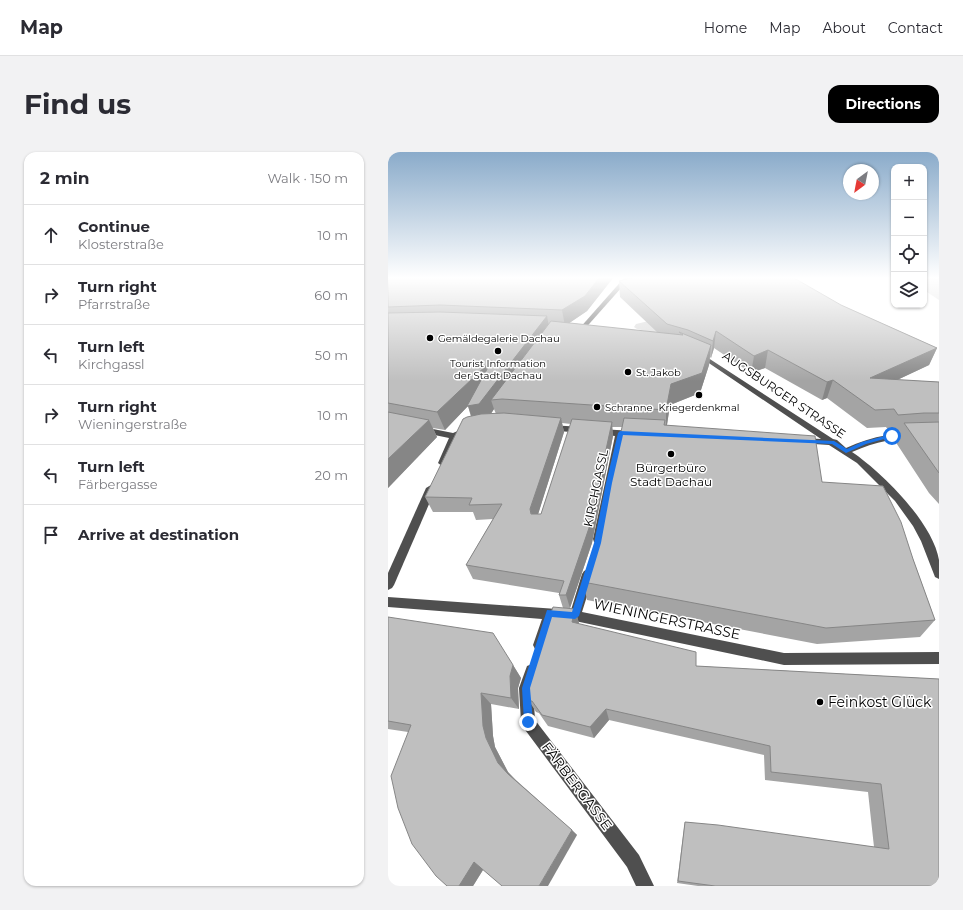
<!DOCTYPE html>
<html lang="en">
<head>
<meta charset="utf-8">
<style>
	:root { --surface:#fff; --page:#f2f2f3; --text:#2b2b33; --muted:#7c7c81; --line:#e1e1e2; --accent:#000 }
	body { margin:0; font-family:Montserrat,sans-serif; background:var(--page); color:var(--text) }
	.controls { position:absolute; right:12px; top:12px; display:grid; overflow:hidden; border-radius:8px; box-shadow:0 1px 3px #0004 }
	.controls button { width:36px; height:36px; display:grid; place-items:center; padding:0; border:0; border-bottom:1px solid var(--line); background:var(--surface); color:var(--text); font:20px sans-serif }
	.compass { position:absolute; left:455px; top:12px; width:36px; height:36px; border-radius:50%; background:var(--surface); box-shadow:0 1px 3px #0004; rotate:212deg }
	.stop { position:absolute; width:12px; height:12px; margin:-9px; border:3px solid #1a73e8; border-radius:50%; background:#fff }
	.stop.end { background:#1a73e8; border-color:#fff; box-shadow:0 1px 4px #0008 }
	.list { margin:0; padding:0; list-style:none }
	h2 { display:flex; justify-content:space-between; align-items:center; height:52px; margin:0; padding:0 16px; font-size:17px }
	h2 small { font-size:13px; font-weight:400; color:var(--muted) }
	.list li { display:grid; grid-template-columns:26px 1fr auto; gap:12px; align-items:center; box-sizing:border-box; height:60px; padding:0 16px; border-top:1px solid var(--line) }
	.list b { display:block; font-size:15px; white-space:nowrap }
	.list p { margin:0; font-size:13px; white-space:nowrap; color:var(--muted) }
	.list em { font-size:13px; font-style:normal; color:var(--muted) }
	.icon { flex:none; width:22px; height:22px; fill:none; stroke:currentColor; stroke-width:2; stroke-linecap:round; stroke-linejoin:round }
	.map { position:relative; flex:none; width:551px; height:734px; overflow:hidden; border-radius:12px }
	header { display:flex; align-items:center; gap:24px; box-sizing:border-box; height:56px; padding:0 20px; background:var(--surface); border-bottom:1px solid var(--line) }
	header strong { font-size:19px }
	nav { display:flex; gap:22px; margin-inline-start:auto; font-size:14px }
	.intro { display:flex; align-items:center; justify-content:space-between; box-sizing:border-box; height:96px; padding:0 24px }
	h1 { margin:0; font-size:28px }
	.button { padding:10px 18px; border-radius:12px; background:var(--accent); color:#fff; font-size:14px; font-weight:700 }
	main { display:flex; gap:24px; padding:0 24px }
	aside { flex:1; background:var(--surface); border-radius:12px; box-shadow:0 1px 3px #0004 }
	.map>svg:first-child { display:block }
	.green { fill:#d6d6d6 }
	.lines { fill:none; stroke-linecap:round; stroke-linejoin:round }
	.minor { fill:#4f4f4f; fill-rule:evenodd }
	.wall { fill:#a4a4a4; fill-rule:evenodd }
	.shaded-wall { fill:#868686 }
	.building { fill:#bfbfbf; stroke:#868686 }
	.route { fill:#1a73e8 }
	.poi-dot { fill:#000; stroke:#fff; stroke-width:1.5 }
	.labels { text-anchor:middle; stroke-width:3; stroke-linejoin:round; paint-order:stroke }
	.far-poi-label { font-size:10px; fill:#000; stroke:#fff; text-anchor:start }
	.street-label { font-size:12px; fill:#000; stroke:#fff }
	.poi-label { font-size:12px; fill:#000; stroke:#fff }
	.near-street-label { font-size:14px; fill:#000; stroke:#fff }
	.near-poi-label { font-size:14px; fill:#000; stroke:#fff; text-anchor:start }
</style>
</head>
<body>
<header>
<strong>Map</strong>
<nav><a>Home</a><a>Map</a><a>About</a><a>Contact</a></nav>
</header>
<div class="intro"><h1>Find us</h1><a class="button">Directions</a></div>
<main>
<aside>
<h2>2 min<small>Walk · 150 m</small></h2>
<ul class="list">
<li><svg class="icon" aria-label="ahead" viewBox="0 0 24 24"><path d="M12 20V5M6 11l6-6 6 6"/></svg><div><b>Continue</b><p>Klosterstraße</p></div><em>10 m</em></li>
<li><svg class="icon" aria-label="right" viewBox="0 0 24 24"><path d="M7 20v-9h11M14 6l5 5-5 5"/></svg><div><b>Turn right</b><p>Pfarrstraße</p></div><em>60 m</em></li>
<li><svg class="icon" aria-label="left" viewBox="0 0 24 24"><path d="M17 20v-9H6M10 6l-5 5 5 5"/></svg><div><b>Turn left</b><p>Kirchgassl</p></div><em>50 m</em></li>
<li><svg class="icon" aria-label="right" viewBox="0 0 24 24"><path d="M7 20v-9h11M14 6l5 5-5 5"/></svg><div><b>Turn right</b><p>Wieningerstraße</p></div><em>10 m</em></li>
<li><svg class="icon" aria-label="left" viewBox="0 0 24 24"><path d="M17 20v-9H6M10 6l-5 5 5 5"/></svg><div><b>Turn left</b><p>Färbergasse</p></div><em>20 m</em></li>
<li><svg class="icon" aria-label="arrive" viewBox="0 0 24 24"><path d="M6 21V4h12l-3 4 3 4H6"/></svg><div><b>Arrive at destination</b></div></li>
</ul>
</aside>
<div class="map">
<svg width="551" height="734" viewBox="0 0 551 734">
	<rect width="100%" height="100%" fill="#fff"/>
	<g class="green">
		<path d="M 536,126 L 551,126 L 551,148 L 536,138 Z"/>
		<path d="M 265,168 L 285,185 L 249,177 L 246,175 L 248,172 Z"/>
	</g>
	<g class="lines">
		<g class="minor">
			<path d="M 236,126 L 242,126 L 194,180 L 190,180 L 190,178 Z"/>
			<path d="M 311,200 L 445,287 L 449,288 L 458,296 C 488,282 519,279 551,280 L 551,286 C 521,284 492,287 464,300 C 494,320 545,371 551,408 C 551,414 551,421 551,427 L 547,425 L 533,389 L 525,374 L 507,349 L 469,311 L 441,293 L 411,291 L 410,289 L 411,287 L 414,286 L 433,287 L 309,203 L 308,202 Z"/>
			<path d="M 162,273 L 194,275 L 198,278 L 194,281 L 159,278 L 158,276 L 159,274 Z"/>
			<path d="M 35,275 L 65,281 L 79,275 L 83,278 L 69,286 L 58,311 L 54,314 L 50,311 L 61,286 L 32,280 L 31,278 Z"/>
			<path d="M 212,277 L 246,279 L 250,282 L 246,285 L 236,284 L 215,387 L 214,390 L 206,390 L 205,387 L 227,284 L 209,282 L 208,280 L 209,278 Z"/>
			<path d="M 43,333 L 48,336 L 6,433 L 4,436 L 0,438 L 0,421 L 38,336 Z"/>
			<path d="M 200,417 L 204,419 L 206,422 L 194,460 L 396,501 L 551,500 L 551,512 L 396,513 L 187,469 L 166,468 L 155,497 L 151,499 L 147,497 L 145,493 L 154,467 L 0,455 L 0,445 L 183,458 L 194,422 L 196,419 Z"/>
			<path d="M 144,512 L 149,514 L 150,518 L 145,536 L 147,568 L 251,703 L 266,734 L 248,734 L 239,715 L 135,575 L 133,570 L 131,536 L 139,514 Z"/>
		</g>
	</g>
	<g class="wall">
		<path d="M 0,126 L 225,126 L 199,159 L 181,171 L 270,181 L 232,145 L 231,129 L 453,153 L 549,196 L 541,213 L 509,228 L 551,230 L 551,352 L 541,341 L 507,289 L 511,280 L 502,281 L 498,275 L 479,276 L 439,246 L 434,248 L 377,216 L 363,221 L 326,196 L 323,206 L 322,205 L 321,213 L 312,241 L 282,253 L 279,273 L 434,330 L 525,407 L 547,468 L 532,485 L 429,492 L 199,448 L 195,430 L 213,373 L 234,275 L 224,275 L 225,284 L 204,391 L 182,456 L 175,456 L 171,443 L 171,441 L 85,427 L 78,413 L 105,367 L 88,368 L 85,360 L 45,360 L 37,345 L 83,265 L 80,254 L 57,278 L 45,276 L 49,285 L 0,336 ZM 106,257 L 108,262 L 103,262 ZM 174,271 L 183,272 L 153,362 L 150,362 L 176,280 Z"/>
		<path d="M 187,457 L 191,472 L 308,514 L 551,527 L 551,734 L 310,734 L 289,731 L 296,676 L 297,670 L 486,695 L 480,640 L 377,628 L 376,603 L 221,568 L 206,586 L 160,574 L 151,561 L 148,560 L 141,549 Z"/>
		<path d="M 0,465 L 125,513 L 133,526 L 130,536 L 131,557 L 103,552 L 105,584 L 107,595 L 120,620 L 128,628 L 189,683 L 95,718 L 85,734 L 59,734 L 20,580 L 0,577 Z"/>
	</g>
	<g class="shaded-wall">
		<path d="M 211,126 L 225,126 L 199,159 L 177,174 L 174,158 Z"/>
		<path d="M 159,164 L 162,180 L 103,248 L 106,257 L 97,270 L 86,272 L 80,254 L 57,278 L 49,260 L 104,208 Z"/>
		<path d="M 328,179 L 326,196 L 323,206 L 325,189 Z"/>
		<path d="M 323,193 L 321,213 L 312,241 L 282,253 L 278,279 L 278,258 L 283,232 Z"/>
		<path d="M 549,196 L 541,213 L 475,244 L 482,226 Z"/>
		<path d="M 380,198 L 377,216 L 363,221 L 366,204 Z"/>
		<path d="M 445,228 L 439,246 L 434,248 L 439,230 Z"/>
		<path d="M 173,266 L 176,280 L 147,372 L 142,357 Z"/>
		<path d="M 41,268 L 49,285 L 0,336 L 0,307 Z"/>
		<path d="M 224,270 L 225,284 L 204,391 L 182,456 L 178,443 Z"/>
		<path d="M 187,457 L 191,471 L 188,484 L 184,470 Z"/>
		<path d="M 125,513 L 133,526 L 130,536 L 131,557 L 123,546 L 122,524 Z"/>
		<path d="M 93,541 L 103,552 L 105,584 L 107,595 L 120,620 L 129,630 L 120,622 L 110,611 L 98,586 L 95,574 Z"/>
		<path d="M 218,557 L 221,568 L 206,586 L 202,575 Z"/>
		<path d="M 184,678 L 189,683 L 160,734 L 151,734 Z"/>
		<path d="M 86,710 L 98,713 L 85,734 L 71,734 Z"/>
	</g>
	<g class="building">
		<path d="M 0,126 L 211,126 L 197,144 L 174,158 L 52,153 L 0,155 Z"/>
		<path d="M 244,126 L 406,126 L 453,153 L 549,196 L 482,226 L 551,230 L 551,261 L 536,261 L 510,263 L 506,257 L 487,258 L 445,228 L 439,230 L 380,198 L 366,204 L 328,179 L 325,189 L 300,178 L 279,172 L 231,129 Z"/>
		<path d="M 52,160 L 159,164 L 91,252 L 79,254 L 104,208 L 49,260 L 0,251 L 0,161 Z"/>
		<path d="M 163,169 L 295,183 L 291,180 L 323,193 L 314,221 L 283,232 L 278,258 L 114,247 L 103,248 Z"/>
		<path d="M 0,260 L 41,268 L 0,307 Z"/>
		<path d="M 116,261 L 173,266 L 142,357 L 143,362 L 153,362 L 184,267 L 224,270 L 201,376 L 178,443 L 171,443 L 176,429 L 78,413 L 114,352 L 81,353 L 84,346 L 37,345 L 75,267 L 79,265 L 93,262 Z"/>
		<path d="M 236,266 L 277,268 L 276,273 L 427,284 L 434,330 L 495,334 L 513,370 L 525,407 L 547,468 L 438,476 L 195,430 L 213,373 Z"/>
		<path d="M 551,270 L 551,321 L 516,271 Z"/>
		<path d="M 165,455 L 187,457 L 184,470 L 308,500 L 308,514 L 551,527 L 551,734 L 327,734 L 290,729 L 297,670 L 330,673 L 501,697 L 493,632 L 383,620 L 382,594 L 218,557 L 202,575 L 154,563 L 144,549 L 141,549 L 140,524 Z"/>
		<path d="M 0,465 L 105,481 L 125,513 L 122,524 L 123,546 L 93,541 L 95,574 L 98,586 L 110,611 L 120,622 L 184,678 L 151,734 L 114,734 L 86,710 L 71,734 L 59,734 L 48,724 L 24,692 L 10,656 L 3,624 L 23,573 L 0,569 Z"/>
	</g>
	<linearGradient id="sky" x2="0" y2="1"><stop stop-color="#8aabca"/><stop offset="0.55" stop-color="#fff"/><stop offset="1" stop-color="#fff" stop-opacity="0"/></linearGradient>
	<rect width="551" height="229" fill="url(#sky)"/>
	<path class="route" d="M 232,279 L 446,289 L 459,297 L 474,290 L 504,282 L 507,284 L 478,292 L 458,301 L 444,292 L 235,283 L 224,331 L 213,391 L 191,464 L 187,467 L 164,465 L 142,536 L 145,570 L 143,573 L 140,575 L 137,573 L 136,570 L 134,536 L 159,458 L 184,460 L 206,391 L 218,331 L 230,281 Z"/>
	<g class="poi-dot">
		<circle cx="42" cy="186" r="4"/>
		<circle cx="110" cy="199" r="4"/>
		<circle cx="240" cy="220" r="4"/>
		<circle cx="311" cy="243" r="4"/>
		<circle cx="209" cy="255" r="4"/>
		<circle cx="283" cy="302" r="4"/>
		<circle cx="432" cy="550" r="4"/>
	</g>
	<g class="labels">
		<g class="far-poi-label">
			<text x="50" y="190">Gemäldegalerie Dachau</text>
			<text x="110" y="215" text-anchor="middle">Tourist Information<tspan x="110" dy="12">der Stadt Dachau</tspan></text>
			<text x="248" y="224">St. Jakob</text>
			<text x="217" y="259">Schranne</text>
			<text x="311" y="259" text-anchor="middle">Kriegerdenkmal</text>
		</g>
		<g class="street-label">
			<text transform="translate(396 243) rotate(34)" y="4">AUGSBURGER STRASSE</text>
			<text transform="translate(208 336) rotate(-78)" y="4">KIRCHGASSL</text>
		</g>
		<g class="poi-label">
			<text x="283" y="320">Bürgerbüro<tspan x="283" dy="14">Stadt Dachau</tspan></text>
		</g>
		<g class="near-street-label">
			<text transform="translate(279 467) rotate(12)" y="5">WIENINGERSTRASSE</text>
			<text transform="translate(189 634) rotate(53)" y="5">FÄRBERGASSE</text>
		</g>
		<g class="near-poi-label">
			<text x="440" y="555">Feinkost Glück</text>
		</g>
	</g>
</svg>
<div class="controls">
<button>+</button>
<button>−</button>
<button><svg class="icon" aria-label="locate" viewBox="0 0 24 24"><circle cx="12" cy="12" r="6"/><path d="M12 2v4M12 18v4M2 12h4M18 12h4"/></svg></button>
<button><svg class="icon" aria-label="layers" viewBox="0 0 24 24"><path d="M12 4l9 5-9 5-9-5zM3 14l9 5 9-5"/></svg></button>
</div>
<svg class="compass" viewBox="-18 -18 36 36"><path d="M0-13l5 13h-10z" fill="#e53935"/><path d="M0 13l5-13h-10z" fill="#7c7c81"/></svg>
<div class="stop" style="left:504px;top:284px"></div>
<div class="stop end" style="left:140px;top:570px"></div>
</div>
</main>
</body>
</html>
